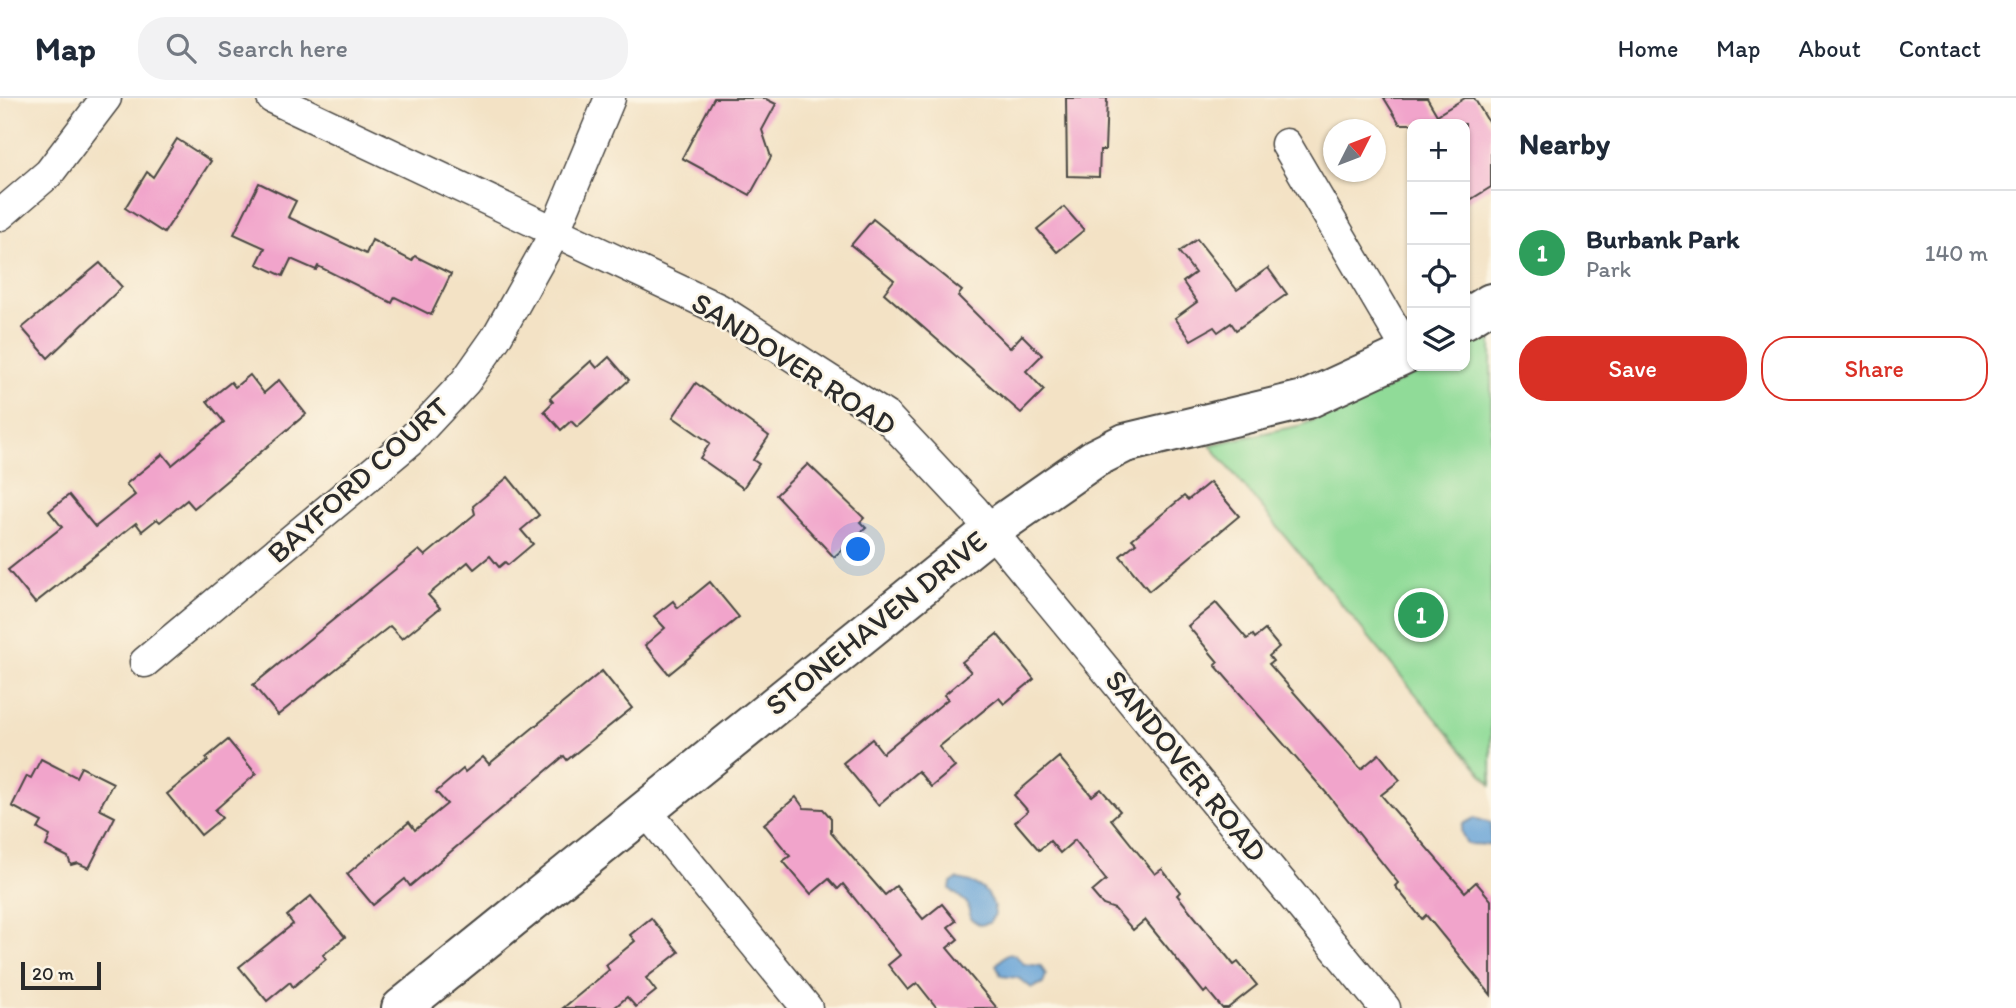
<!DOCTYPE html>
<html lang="en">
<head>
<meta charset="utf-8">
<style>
	:root { --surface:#fff; --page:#f2f2f3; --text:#1f2937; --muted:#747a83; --line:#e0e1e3; --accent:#d93025 }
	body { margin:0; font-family:Itim,sans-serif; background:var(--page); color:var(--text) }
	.controls { position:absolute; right:21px; top:21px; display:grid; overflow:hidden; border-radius:14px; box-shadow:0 2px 5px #0004 }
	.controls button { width:63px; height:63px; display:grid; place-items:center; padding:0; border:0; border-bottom:2px solid var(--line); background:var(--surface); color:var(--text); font:35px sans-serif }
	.compass { position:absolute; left:1323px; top:21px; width:63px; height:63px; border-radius:50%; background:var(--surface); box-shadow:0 2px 5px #0004; rotate:48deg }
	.scale { position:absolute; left:21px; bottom:18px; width:80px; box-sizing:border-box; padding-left:7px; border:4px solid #2b2b2b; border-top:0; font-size:19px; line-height:24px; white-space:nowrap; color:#2b2b2b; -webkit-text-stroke:5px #fcf5e5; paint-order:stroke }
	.you { position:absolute; left:859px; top:452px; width:24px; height:24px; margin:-18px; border:5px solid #fff; border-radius:50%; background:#1a73e8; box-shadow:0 0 0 10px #1a73e833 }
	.badge { display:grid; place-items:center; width:46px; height:46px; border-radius:50%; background:var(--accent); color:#fff; font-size:23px; font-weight:700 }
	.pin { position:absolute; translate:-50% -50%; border:4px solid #fff; box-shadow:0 2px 7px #0006 }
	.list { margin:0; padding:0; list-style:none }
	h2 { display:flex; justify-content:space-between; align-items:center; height:91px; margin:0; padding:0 28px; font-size:30px }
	h2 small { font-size:23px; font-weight:400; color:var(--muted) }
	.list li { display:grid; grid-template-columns:46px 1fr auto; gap:21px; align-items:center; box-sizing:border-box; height:126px; padding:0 28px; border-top:2px solid var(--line) }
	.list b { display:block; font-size:26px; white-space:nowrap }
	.list p { margin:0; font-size:23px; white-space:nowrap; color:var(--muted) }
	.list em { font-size:23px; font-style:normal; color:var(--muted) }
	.actions { display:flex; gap:14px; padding:21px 28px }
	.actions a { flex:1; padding:16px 0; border:2px solid var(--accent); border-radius:28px; text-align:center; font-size:24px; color:var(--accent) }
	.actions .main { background:var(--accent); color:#fff }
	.icon { flex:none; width:38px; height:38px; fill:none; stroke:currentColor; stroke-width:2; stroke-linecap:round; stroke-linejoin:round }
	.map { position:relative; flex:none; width:1491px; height:910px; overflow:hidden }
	header { display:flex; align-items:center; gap:42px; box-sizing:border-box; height:98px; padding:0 35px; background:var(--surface); border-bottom:2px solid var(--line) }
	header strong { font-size:33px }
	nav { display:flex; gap:38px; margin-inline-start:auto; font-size:24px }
	.search { width:490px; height:63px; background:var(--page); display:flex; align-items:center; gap:18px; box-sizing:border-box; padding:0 24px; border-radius:28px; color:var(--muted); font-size:26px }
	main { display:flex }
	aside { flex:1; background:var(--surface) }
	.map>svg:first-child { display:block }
	.green { fill:#90db98; stroke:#5e8362; stroke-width:2 }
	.water { fill:#66a3d7; stroke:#486781; stroke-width:2 }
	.building { fill:#f1a4cb }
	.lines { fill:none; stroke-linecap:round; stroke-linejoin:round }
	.street-casing { stroke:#494642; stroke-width:33 }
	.secondary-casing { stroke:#494642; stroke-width:42 }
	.street { stroke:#fff; stroke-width:30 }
	.secondary { stroke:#fff; stroke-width:38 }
	.labels { text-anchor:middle; stroke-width:5; stroke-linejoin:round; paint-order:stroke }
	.street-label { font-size:30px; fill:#2b2b2b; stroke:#fcf5e5 }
</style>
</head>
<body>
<header>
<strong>Map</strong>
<div class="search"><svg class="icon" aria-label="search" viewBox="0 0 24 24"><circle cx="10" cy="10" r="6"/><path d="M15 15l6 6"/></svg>Search here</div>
<nav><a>Home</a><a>Map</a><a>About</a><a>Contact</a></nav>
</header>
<main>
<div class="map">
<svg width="1491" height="910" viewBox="0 0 1491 910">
	<rect width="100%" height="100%" fill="#fcf5e5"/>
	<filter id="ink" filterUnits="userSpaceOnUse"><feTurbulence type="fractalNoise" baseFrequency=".0143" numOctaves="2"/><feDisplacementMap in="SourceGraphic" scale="14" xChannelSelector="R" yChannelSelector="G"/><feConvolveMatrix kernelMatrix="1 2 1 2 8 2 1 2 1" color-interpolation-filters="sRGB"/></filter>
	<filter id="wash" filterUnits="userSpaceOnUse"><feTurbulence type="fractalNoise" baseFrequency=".00686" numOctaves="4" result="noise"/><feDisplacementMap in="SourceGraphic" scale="28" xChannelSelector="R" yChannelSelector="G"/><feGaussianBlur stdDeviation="1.57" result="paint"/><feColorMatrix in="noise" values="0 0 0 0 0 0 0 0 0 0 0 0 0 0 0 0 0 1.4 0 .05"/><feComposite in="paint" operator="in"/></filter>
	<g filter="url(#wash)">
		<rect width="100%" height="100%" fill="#f3e2c5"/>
		<path class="green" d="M 1491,231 L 1491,687 L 1210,347 L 1302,327 L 1384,292 L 1428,268 L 1465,268 L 1465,247 Z"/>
		<g class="water">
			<path d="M 1474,720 L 1491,725 L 1491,747 L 1467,746 L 1461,734 L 1463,726 Z"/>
			<path d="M 957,781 C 976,783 994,795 995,816 L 989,825 L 980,827 L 971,821 L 967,805 L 950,791 L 951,785 Z"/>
			<path d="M 1007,856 L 1015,857 L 1024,866 L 1041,868 L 1046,877 L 1043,885 L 1032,890 L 1018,880 L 1001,878 L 996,867 Z"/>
		</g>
		<g id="blocks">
			<g class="building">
				<path d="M 714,0 L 764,0 L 776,6 L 762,32 L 771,59 L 750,97 L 682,60 Z"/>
				<path d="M 1066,0 L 1107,0 L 1105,52 L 1100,52 L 1099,79 L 1067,78 Z"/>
				<path d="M 1384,0 L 1427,0 L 1437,17 L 1465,0 L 1474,0 L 1491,28 L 1491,89 L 1465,105 L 1465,26 L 1400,26 Z"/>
				<path d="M 177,41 L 211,63 L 164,135 L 125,110 L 147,74 L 153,79 Z"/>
				<path d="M 259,85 L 296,103 L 288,119 L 366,156 L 372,142 L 412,163 L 415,158 L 451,176 L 431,217 L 395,199 L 392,205 L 318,168 L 316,172 L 291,161 L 283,178 L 257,166 L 265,150 L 234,136 Z"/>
				<path d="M 1064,109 L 1084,132 L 1057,154 L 1037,131 Z"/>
				<path d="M 873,121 L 962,193 L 958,198 L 1010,250 L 1022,237 L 1042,257 L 1026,273 L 1044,292 L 1021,315 L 884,195 L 894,182 L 851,147 Z"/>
				<path d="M 1197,141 L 1237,192 L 1268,170 L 1287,196 L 1236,232 L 1231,225 L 1218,234 L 1214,229 L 1191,242 L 1175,220 L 1197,204 L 1183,184 L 1195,175 L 1179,154 Z"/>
				<path d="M 100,165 L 122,189 L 48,260 L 22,230 Z"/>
				<path d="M 609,259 L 629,282 L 577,329 L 571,323 L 561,332 L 544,313 L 553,304 L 550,300 L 591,263 L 597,270 Z"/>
				<path d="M 250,277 L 264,295 L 279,282 L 306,316 L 194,410 L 187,402 L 160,424 L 157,421 L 142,433 L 136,425 L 35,505 L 8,472 L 62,429 L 49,413 L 69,397 L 95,429 L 135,397 L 126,386 L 163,356 L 172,367 L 224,324 L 207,303 L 231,284 L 235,289 Z"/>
				<path d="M 696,285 L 769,338 L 753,362 L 759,366 L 743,390 L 700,360 L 710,345 L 673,319 Z"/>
				<path d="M 808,366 L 864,420 L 860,424 L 866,430 L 834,459 L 776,397 Z"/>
				<path d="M 508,379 L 539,417 L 521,432 L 533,446 L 508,467 L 505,464 L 499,469 L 490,458 L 474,471 L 468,464 L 428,497 L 440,510 L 402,541 L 390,528 L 278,617 L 253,587 L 419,452 L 425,458 L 475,416 L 473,408 Z"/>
				<path d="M 1210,384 L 1239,418 L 1149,493 L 1120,458 L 1136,445 L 1132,441 L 1184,398 L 1188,402 Z"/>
				<path d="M 710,484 L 739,519 L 669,576 L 645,547 L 665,530 L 654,518 L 673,503 L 678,510 Z"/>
				<path d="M 1216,505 L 1247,541 L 1253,537 L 1255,540 L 1265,532 L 1279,549 L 1269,558 L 1273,563 L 1269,566 L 1361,671 L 1379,656 L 1400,682 L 1381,697 L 1465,794 L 1476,784 L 1491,802 L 1491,897 L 1426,817 L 1422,821 L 1395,788 L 1398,785 L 1328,697 L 1215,567 L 1218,564 L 1188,528 Z"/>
				<path d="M 997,536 L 1034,581 L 1004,606 L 999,600 L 939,649 L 955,669 L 931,689 L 918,673 L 878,707 L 843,665 L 872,641 L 883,655 L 948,601 L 944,597 L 971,574 L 962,564 Z"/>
				<path d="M 602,573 L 632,610 L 567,662 L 564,658 L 410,788 L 405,781 L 373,807 L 347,776 L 409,724 L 415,732 L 447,706 L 436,694 L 463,671 L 465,674 L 483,659 L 489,666 Z"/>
				<path d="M 228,642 L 256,676 L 215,712 L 222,720 L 201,737 L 167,696 L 208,663 L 206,660 Z"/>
				<path d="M 1059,659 L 1092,698 L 1101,691 L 1120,713 L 1111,721 L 1155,776 L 1162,771 L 1180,794 L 1177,797 L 1234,867 L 1238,864 L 1257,887 L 1228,910 L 1222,910 L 1207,892 L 1204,895 L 1145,822 L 1133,832 L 1115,811 L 1103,807 L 1092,794 L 1106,782 L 1075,742 L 1060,755 L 1050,743 L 1039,752 L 1015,724 L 1028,713 L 1014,697 Z"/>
				<path d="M 41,661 L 76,679 L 81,669 L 113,685 L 99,711 L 115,719 L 89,770 L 78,765 L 71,767 L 68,759 L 46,748 L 50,738 L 38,731 L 42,724 L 12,708 L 27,678 L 31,680 Z"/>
				<path d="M 796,699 L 804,710 L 823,711 L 831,720 L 831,735 L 885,797 L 896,788 L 923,821 L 942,806 L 956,823 L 948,829 L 958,841 L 947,850 L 997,910 L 937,910 L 917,885 L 908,892 L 888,867 L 900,857 L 843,786 L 838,791 L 829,781 L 811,796 L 783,763 L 790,758 L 764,726 Z"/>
				<path d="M 311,798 L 345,839 L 323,857 L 326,861 L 293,889 L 290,884 L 267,903 L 239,869 L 293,826 L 287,818 Z"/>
				<path d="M 651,820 L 679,854 L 646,880 L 656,893 L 636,909 L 627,899 L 614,910 L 563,910 L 609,872 L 606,867 L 635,843 L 630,837 Z"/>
			</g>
		</g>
	</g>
	<g filter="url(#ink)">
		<use href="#blocks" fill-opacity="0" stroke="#494642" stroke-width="2"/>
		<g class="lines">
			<g class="street-casing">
				<g id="street">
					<path d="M 272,0 L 719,211 L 887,319 L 974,412 L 1385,910"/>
					<path d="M 1286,46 L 1409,255"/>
					<path d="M 0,117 L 49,75 L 106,0"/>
					<path d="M 145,564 L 409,344 L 465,284 L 496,240 L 551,142 L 610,0"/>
					<path d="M 646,713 L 807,910"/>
				</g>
			</g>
			<g class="secondary-casing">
				<g id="secondary">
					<path d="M 1465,221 L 1491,205"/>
					<path d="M 401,910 L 992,432 L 1095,360 L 1125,345 L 1308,301 L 1412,253"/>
				</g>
			</g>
			<use href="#street" class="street"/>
			<use href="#secondary" class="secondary"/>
		</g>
	</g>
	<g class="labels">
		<g class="street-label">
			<text transform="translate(794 266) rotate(33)" y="10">SANDOVER ROAD</text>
			<text transform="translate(358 382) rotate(-42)" y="10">BAYFORD COURT</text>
			<text transform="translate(876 525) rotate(-39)" y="10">STONEHAVEN DRIVE</text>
			<text transform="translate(1186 668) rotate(51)" y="10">SANDOVER ROAD</text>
		</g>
	</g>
</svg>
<div class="controls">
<button>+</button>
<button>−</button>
<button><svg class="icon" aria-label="locate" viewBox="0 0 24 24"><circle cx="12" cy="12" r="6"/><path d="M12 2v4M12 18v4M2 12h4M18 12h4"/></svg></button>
<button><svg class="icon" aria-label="layers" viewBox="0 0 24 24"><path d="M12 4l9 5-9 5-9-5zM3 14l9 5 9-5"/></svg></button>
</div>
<svg class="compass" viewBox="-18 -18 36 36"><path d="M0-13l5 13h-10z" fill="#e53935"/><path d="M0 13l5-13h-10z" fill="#747a83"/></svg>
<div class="scale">20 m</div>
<div class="you"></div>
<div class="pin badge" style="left:1421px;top:517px;background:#2e9e5b">1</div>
</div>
<aside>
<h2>Nearby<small></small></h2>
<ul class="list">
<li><span class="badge" style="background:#2e9e5b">1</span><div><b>Burbank Park</b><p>Park</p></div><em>140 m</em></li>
</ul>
<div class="actions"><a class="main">Save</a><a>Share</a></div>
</aside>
</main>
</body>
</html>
